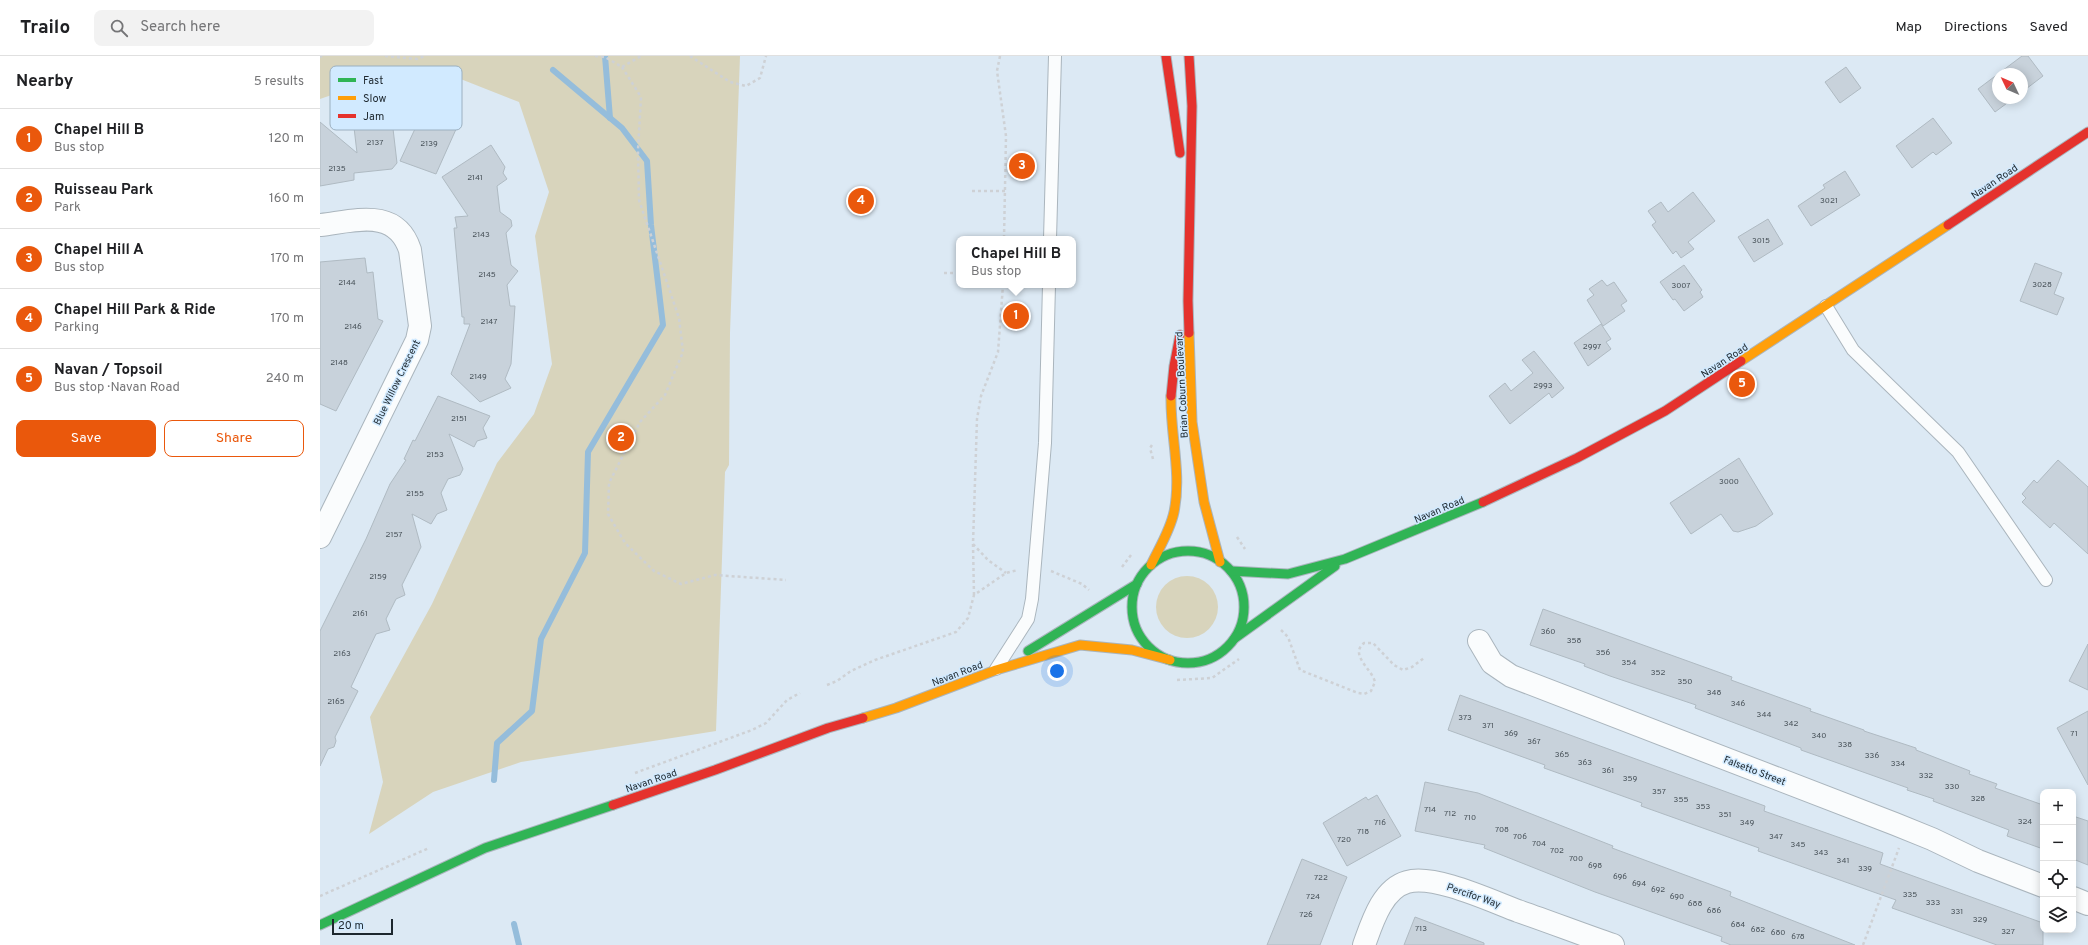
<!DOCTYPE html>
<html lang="en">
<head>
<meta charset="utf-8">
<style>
	:root { --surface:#fff; --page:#f2f2f2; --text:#202124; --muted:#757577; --line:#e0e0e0; --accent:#ea580c }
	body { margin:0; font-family:Overpass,sans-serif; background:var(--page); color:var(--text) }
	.controls { position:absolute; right:12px; bottom:12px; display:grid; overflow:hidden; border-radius:8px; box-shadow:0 2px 10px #0003 }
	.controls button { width:36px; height:36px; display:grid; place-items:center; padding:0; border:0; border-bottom:1px solid var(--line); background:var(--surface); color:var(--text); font:20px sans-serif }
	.compass { position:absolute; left:1672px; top:12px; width:36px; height:36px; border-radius:50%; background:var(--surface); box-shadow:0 2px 10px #0003; rotate:314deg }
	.scale { position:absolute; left:12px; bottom:10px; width:61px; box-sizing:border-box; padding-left:4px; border:2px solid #1d272e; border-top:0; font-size:11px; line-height:14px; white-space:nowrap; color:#1d272e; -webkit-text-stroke:3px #d1eaff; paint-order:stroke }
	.you { position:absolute; left:737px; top:615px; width:14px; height:14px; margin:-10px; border:3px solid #fff; border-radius:50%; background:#1a73e8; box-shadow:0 0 0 6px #1a73e833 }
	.badge { display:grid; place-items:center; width:26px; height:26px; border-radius:50%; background:var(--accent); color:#fff; font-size:13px; font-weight:700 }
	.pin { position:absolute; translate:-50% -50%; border:2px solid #fff; box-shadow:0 1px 4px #0006 }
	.popup { position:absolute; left:636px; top:180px; width:120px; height:52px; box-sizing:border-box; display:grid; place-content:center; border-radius:8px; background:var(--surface); filter:drop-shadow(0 1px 3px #0005); font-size:13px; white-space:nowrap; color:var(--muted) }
	.popup b { font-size:15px; color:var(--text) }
	.popup::after { content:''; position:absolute; left:50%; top:100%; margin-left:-8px; border:8px solid transparent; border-top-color:var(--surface) }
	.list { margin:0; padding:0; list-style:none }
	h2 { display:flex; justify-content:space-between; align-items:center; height:52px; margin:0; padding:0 16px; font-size:17px }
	h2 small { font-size:13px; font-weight:400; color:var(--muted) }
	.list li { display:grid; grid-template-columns:26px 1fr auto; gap:12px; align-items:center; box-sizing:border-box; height:60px; padding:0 16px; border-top:1px solid var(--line) }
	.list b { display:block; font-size:15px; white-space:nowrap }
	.list p { margin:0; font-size:13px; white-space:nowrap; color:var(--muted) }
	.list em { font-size:13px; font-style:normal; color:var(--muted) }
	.actions { display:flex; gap:8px; padding:12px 16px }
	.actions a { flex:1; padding:9px 0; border:1px solid var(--accent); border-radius:8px; text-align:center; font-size:14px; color:var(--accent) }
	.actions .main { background:var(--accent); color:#fff }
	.icon { flex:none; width:22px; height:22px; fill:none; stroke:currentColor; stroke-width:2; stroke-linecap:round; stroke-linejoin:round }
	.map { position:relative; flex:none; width:1768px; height:889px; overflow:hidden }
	header { display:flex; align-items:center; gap:24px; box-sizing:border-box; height:56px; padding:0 20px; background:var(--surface); border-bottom:1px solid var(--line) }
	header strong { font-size:19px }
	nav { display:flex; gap:22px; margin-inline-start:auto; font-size:14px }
	.search { width:280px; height:36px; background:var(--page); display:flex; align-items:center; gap:10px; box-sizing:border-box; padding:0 14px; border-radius:8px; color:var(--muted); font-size:15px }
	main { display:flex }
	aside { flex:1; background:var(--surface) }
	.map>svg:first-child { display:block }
	.green { fill:#d8d4bc }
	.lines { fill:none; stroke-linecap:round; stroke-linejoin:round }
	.stream { stroke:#95bddb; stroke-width:6 }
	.building { fill:#c8d2db; stroke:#afbac2 }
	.lane-casing { stroke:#aab5bd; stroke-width:14 }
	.street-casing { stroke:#aab5bd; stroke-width:24 }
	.fast-casing { stroke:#aab5bd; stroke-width:11 }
	.slow-casing { stroke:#aab5bd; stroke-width:11 }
	.jam-casing { stroke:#aab5bd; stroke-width:11 }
	.path { stroke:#ced1d5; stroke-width:2.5; stroke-dasharray:3 3; stroke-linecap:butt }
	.lane { stroke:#fafcfd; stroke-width:12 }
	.street { stroke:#fafcfd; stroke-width:22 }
	.fast { stroke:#30b455; stroke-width:9 }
	.slow { stroke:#ff9f0a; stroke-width:9 }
	.jam { stroke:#e5322d; stroke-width:9 }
	.labels { text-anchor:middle; stroke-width:3; stroke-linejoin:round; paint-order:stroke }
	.number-label { font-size:8px; fill:#485259 }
	.street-label { font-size:10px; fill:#1d272e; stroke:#d1eaff }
	.key { fill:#d1eaff; stroke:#9bb0c0; stroke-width:1 }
	.key-label { font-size:11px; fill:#1d272e }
</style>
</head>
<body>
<header>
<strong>Trailo</strong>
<div class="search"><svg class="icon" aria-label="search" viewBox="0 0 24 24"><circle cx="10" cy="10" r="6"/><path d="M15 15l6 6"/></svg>Search here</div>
<nav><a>Map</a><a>Directions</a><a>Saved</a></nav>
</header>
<main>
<aside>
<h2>Nearby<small>5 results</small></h2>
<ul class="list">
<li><span class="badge">1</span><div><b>Chapel Hill B</b><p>Bus stop</p></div><em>120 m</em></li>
<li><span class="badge">2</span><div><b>Ruisseau Park</b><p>Park</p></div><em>160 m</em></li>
<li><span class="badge">3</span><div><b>Chapel Hill A</b><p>Bus stop</p></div><em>170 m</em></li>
<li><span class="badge">4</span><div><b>Chapel Hill Park &amp; Ride</b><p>Parking</p></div><em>170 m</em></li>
<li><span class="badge">5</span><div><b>Navan / Topsoil</b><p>Bus stop · Navan Road</p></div><em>240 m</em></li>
</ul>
<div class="actions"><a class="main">Save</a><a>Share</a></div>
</aside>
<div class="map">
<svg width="1768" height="889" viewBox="0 0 1768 889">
	<rect width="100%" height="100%" fill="#dce9f4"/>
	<g class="green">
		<path d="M 0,0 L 420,0 L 410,277 L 409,409 L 405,416 L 396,675 L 201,706 L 113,736 L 49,778 L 63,726 L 50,661 L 112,548 L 177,407 L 214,358 L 232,308 L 215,180 L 229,136 L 199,46 L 133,20 L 58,23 L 0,43 Z"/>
		<circle cx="867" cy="551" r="31"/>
	</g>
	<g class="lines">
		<g class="stream">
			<path d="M 285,0 L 290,62"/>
			<path d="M 174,724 L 177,687 L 212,655 L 221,583 L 265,497 L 268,396 L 343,269 L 331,169 L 327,105 L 302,72 L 233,14"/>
			<path d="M 194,868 L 199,889"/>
		</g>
	</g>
	<g class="building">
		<path d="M 1702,0 L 1708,0 L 1723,20 L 1702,36 L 1702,18 L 1678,18 Z"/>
		<path d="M 1526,11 L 1541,32 L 1520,47 L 1505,26 Z"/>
		<path d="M 1678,18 L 1678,42 L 1694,42 L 1675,56 L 1658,33 Z"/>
		<path d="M 58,41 L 61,65 L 72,64 L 77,107 L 72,113 L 34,117 L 34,124 L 0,130 L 0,66 L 37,97 L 33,63 L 42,62 Z"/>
		<path d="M 123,56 L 126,65 L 137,71 L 116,118 L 80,105 L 101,60 L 105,62 Z"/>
		<path d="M 1613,62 L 1632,87 L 1616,99 L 1613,96 L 1592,112 L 1576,90 Z"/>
		<path d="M 171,89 L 185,111 L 183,117 L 187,123 L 177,130 L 180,156 L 191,164 L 192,170 L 186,177 L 191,209 L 198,215 L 187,229 L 190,250 L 195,250 L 191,308 L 185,323 L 191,332 L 160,346 L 131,318 L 150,268 L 144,268 L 144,261 L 142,261 L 134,172 L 137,172 L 135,161 L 148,160 L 122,121 Z"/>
		<path d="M 1525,115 L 1540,139 L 1491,170 L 1478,150 L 1505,132 L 1503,129 Z"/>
		<path d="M 1373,136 L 1395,165 L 1368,186 L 1374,193 L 1361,202 L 1356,195 L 1353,198 L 1332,169 L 1336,166 L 1328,155 L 1341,146 L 1348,156 Z"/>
		<path d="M 1448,163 L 1463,188 L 1434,206 L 1418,181 Z"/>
		<path d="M 45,202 L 47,217 L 53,216 L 58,263 L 63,265 L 16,355 L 0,348 L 0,206 Z"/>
		<path d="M 1715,207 L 1742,217 L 1734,238 L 1744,242 L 1737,259 L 1700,245 Z"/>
		<path d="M 1364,209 L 1382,234 L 1380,236 L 1383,241 L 1364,255 L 1355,243 L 1353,244 L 1340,226 Z"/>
		<path d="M 1282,224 L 1287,230 L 1294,226 L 1307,245 L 1301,249 L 1305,255 L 1283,270 L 1267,244 L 1274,239 L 1269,233 Z"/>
		<path d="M 1281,268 L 1291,283 L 1286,286 L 1291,293 L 1268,310 L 1254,287 Z"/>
		<path d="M 1214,295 L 1244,332 L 1232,342 L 1229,337 L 1190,368 L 1169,340 L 1185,327 L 1191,335 L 1213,317 L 1202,304 Z"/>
		<path d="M 118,340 L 170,360 L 163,372 L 167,382 L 157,385 L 154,391 L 129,378 L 143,413 L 140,419 L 128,423 L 121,437 L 127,454 L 117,458 L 111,468 L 92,458 L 101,491 L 82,529 L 85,539 L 76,543 L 66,563 L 70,574 L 56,578 L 31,631 L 38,635 L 15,681 L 16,685 L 14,691 L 8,693 L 0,710 L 0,575 L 46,483 L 70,428 L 86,404 L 84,403 L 93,384 L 95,385 Z"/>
		<path d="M 1419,402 L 1453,458 L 1436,470 L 1418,476 L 1413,475 L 1401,458 L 1371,478 L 1350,447 Z"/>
		<path d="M 1738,404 L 1768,431 L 1768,498 L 1734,467 L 1730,472 L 1702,446 L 1706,442 L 1702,438 L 1714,424 L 1717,427 Z"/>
		<path d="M 1223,553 L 1412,621 L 1411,624 L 1491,653 L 1490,655 L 1544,674 L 1544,675 L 1596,692 L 1596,694 L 1650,715 L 1649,718 L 1677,728 L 1675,732 L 1723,749 L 1723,793 L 1687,780 L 1689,774 L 1613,745 L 1614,743 L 1587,734 L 1588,732 L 1481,694 L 1481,692 L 1375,652 L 1376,649 L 1290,620 L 1264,610 L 1265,608 L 1210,589 Z"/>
		<path d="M 1768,588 L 1768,634 L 1749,625 Z"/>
		<path d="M 1140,639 L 1445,750 L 1444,755 L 1563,797 L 1560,808 L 1723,867 L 1723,889 L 1677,889 L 1572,852 L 1576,844 L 1438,795 L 1439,792 L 1321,750 L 1322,747 L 1224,712 L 1225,709 L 1128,674 Z"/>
		<path d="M 1768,655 L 1768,729 L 1737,672 Z"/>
		<path d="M 1105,726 L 1158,737 L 1293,790 L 1292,792 L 1411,836 L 1410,840 L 1535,889 L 1411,889 L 1401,885 L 1402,881 L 1275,836 L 1164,792 L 1165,789 L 1095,775 Z"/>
		<path d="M 1057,739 L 1081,780 L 1027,810 L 1003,767 L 1046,741 L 1048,744 Z"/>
		<path d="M 1753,760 L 1768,765 L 1768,809 L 1753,803 Z"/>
		<path d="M 982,803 L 1027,821 L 1019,840 L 1000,889 L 947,889 Z"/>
		<path d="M 1095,861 L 1164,887 L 1164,889 L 1084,889 Z"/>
	</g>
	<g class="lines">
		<g class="lane-casing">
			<g id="lane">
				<path d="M 730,183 L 735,0"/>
				<path d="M 1506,250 L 1533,294 L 1638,396 L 1726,524"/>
				<path d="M 676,613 L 708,563 L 712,543 L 725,387 L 729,229"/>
			</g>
		</g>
		<g class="street-casing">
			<g id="street">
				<path d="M 0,169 C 35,165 76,151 90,194 L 100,270 L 97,284 L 0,481"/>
				<path d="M 1159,585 L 1172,607 L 1191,620 L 1575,768 L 1612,783 L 1658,805 L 1723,830"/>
				<path d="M 1753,842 L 1768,848"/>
				<path d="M 1044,889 C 1052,867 1062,833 1087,826 C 1114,818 1171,845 1198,855 C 1230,866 1261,878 1293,889"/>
			</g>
		</g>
		<g class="fast-casing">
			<g id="fast">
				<circle cx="868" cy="551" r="56"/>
				<path d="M 911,515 L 968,518 L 1025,503 L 1163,446"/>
				<path d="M 915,582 L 1015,510"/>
				<path d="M 708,595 L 817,528"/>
				<path d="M 0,869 L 165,792 L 293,749"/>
			</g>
		</g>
		<g class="slow-casing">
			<g id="slow">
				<path d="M 869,277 L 872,366 L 884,446 L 900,506"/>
				<path d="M 1421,305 L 1628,169"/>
				<path d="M 831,509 C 839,492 850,475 854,456 C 862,417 850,378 851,340"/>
				<path d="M 543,662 L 576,652 L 676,614 L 760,589 L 812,594 L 850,604"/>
			</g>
		</g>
		<g class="jam-casing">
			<g id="jam">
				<path d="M 846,0 L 860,97"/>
				<path d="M 869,0 L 872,50 L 868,245 L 869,277"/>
				<path d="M 1628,169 L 1768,76"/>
				<path d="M 851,340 L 854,310 L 860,279"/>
				<path d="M 1163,446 L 1257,402 L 1345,355 L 1421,305"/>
				<path d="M 293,749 L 395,714 L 508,672 L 543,662"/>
			</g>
		</g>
		<g class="path">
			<path d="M 65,0 L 97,3 L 105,0"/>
			<path d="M 275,0 L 285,1 L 302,11 L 321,0"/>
			<path d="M 370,0 L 410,26 L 426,30 L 440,22 L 446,0"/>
			<path d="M 680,0 L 677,15 L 686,80 L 684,183"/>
			<path d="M 0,1 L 2,0"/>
			<path d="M 302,11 L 321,41 L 318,94 L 319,144 L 359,262 L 363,296 L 345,339 L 320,366 L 289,427 L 288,458 L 305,487 L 334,515 L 361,528 L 395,519 L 466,524"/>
			<path d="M 652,135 L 685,135"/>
			<path d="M 624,217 L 639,217"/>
			<path d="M 832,389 L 830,392 L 833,403"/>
			<path d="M 917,481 L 925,493"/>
			<path d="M 653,488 L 668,504 L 686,517"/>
			<path d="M 802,511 L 811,499"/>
			<path d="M 731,515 L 762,528 L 769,534"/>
			<path d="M 654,539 L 653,488 L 657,363 L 661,340 L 678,296 L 683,229"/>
			<path d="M 961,574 L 968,581 L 980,614 L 1038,637 L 1044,638 L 1051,635 L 1055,626 C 1052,613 1029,599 1044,587 L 1053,587 L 1074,609 L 1083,614 L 1092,611 L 1104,602"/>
			<path d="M 857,624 L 892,622 L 919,603"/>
			<path d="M 507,629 L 517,625 L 531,615 L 555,604 L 636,576 L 648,562 L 654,539 L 686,517 L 698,514"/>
			<path d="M 315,717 L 432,674 L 446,667 L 467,644 L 480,637"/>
			<path d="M 0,840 L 109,792"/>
			<path d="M 1543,889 L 1579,792"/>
		</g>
		<use href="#lane" class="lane"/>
		<use href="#street" class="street"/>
		<use href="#fast" class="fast"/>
		<use href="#slow" class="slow"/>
		<use href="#jam" class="jam"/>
	</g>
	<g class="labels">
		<g class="number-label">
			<text x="55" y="89">2137</text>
			<text x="109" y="90">2139</text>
			<text x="17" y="115">2135</text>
			<text x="155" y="124">2141</text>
			<text x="1509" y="147">3021</text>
			<text x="161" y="181">2143</text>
			<text x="1441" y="187">3015</text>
			<text x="167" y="221">2145</text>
			<text x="27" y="229">2144</text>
			<text x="1722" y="231">3028</text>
			<text x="1361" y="232">3007</text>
			<text x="169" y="268">2147</text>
			<text x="33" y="273">2146</text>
			<text x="1272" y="293">2997</text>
			<text x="19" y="309">2148</text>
			<text x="158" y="323">2149</text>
			<text x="1223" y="332">2993</text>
			<text x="139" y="365">2151</text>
			<text x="115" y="401">2153</text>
			<text x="1409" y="428">3000</text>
			<text x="95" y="440">2155</text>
			<text x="74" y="481">2157</text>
			<text x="58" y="523">2159</text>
			<text x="40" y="560">2161</text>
			<text x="1228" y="578">360</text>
			<text x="1254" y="587">358</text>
			<text x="1283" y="599">356</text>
			<text x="22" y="600">2163</text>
			<text x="1309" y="609">354</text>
			<text x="1338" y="619">352</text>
			<text x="1365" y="628">350</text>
			<text x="1394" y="639">348</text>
			<text x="16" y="648">2165</text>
			<text x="1418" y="650">346</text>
			<text x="1444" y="661">344</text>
			<text x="1145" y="664">373</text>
			<text x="1471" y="670">342</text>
			<text x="1168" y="672">371</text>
			<text x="1191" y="680">369</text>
			<text x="1754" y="680">71</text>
			<text x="1499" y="682">340</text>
			<text x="1214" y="688">367</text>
			<text x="1525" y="691">338</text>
			<text x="1242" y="701">365</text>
			<text x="1552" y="702">336</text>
			<text x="1265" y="709">363</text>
			<text x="1578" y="710">334</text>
			<text x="1288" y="717">361</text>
			<text x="1606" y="722">332</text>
			<text x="1310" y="725">359</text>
			<text x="1632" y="733">330</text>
			<text x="1339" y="738">357</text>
			<text x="1658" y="745">328</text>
			<text x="1361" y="746">355</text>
			<text x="1383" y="753">353</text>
			<text x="1110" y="756">714</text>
			<text x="1130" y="760">712</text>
			<text x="1405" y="761">351</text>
			<text x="1150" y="764">710</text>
			<text x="1705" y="768">324</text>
			<text x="1060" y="769">716</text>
			<text x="1427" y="769">349</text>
			<text x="1182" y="776">708</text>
			<text x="1043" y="778">718</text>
			<text x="1200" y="783">706</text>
			<text x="1456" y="783">347</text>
			<text x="1024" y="786">720</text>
			<text x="1219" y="790">704</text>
			<text x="1478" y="791">345</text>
			<text x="1237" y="797">702</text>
			<text x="1501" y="799">343</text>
			<text x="1256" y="805">700</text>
			<text x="1523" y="807">341</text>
			<text x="1275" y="812">698</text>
			<text x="1545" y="815">339</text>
			<text x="1300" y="823">696</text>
			<text x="1001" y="824">722</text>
			<text x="1319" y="830">694</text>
			<text x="1338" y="836">692</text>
			<text x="1590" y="841">335</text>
			<text x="993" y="843">724</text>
			<text x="1357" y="843">690</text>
			<text x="1613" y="849">333</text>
			<text x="1375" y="850">688</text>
			<text x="1394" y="857">686</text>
			<text x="1637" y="858">331</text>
			<text x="986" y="861">726</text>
			<text x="1660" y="866">329</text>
			<text x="1418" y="871">684</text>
			<text x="1101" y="875">713</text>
			<text x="1438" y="876">682</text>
			<text x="1688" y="878">327</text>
			<text x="1458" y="879">680</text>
			<text x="1478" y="883">678</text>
		</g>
		<g class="street-label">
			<text transform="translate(1674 125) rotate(-34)" y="4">Navan Road</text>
			<text transform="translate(1404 304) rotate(-33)" y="4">Navan Road</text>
			<text transform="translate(76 326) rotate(-64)" y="4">Blue Willow Crescent</text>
			<text transform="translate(861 329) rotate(-93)" y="4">Brian Coburn Boulevard</text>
			<text transform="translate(1119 453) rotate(-23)" y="4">Navan Road</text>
			<text transform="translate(637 617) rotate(-21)" y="4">Navan Road</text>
			<text transform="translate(1435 714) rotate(21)" y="4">Falsetto Street</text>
			<text transform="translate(331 724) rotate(-19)" y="4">Navan Road</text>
			<text transform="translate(1154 839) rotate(19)" y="4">Percifor Way</text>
		</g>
	</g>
	<rect x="10" y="10" width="132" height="64" rx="6" class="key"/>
	<rect x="18" y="22" width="18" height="4" fill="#30b455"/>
	<rect x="18" y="40" width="18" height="4" fill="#ff9f0a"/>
	<rect x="18" y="58" width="18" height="4" fill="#e5322d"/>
	<g class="key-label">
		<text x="43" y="28">Fast</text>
		<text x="43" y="46">Slow</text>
		<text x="43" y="64">Jam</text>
	</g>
</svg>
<div class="controls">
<button>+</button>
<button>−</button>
<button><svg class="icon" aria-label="locate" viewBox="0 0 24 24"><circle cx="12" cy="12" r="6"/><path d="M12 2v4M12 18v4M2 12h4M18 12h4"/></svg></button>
<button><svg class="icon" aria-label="layers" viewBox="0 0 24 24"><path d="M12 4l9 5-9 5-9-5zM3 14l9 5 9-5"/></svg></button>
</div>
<svg class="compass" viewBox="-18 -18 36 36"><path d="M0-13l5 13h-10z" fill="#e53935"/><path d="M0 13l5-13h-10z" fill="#757577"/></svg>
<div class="scale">20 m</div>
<div class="you"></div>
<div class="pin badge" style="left:696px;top:260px">1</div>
<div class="popup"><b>Chapel Hill B</b>Bus stop</div>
<div class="pin badge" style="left:301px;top:382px">2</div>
<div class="pin badge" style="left:702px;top:110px">3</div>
<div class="pin badge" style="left:541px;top:145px">4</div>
<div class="pin badge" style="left:1422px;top:328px">5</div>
</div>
</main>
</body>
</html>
